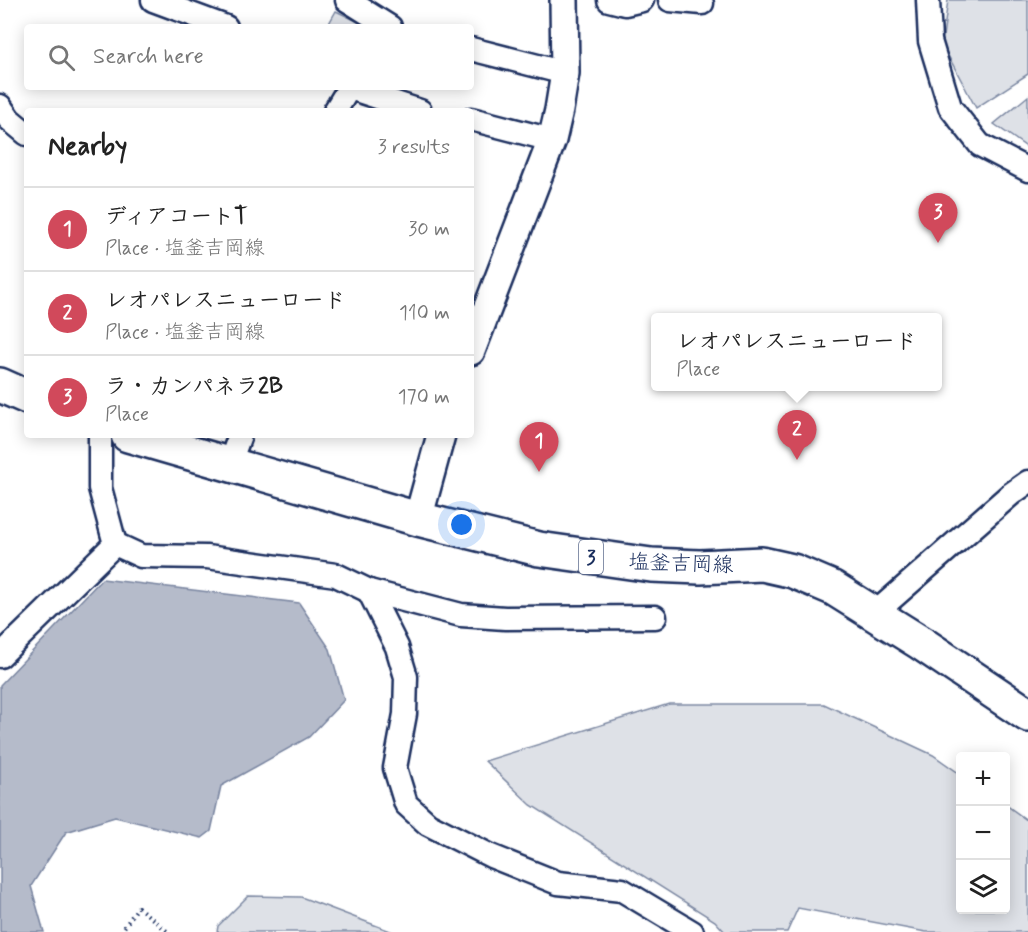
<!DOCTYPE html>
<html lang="en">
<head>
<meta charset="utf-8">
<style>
	:root { --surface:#fff; --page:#f6f6f6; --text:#222; --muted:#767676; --line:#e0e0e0; --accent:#d1495b }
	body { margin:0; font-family:Mynerve,"Klee One",sans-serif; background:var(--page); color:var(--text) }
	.controls { position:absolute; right:18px; bottom:18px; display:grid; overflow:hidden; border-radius:6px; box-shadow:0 3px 15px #0003 }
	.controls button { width:54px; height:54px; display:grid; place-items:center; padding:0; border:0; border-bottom:2px solid var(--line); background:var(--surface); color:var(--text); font:30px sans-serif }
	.you { position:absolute; left:462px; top:525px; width:21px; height:21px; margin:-15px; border:4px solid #fff; border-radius:50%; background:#1a73e8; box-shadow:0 0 0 9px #1a73e833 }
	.badge { display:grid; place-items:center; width:39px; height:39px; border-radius:50%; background:var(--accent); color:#fff; font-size:20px; font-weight:700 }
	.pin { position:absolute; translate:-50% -50px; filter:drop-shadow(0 2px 3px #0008) }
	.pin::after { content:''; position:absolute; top:32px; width:21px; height:18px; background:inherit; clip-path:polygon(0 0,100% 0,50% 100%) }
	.popup { position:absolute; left:651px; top:313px; width:291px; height:78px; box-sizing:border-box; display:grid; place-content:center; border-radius:6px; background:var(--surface); filter:drop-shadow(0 2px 4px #0005); font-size:20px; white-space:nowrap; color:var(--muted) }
	.popup b { font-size:22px; color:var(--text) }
	.popup::after { content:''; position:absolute; left:50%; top:100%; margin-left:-12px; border:12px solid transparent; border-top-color:var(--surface) }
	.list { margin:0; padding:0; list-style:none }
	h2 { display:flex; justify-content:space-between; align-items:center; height:78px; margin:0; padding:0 24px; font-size:26px }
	h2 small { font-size:20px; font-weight:400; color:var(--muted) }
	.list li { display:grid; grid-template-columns:39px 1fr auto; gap:18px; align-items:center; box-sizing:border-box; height:84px; padding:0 24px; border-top:2px solid var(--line) }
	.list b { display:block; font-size:22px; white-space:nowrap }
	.list p { margin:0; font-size:20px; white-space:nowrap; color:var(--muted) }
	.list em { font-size:20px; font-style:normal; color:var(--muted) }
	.icon { flex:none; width:33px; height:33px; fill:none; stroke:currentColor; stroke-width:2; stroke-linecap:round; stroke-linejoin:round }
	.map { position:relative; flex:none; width:1028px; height:932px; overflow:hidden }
	.search { position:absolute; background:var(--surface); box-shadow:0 3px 15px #0003; left:24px; top:24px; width:450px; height:66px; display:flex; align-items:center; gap:15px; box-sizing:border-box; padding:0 21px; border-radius:6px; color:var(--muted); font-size:22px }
	.panel { position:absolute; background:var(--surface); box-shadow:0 3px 15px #0003; left:24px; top:108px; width:450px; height:330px; border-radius:6px }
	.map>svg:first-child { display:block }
	.green { fill:#dee1e7; stroke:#7c88a2; stroke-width:1.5 }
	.water { fill:#b5bbca; stroke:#77839f; stroke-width:1.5 }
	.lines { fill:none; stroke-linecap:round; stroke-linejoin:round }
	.minor-casing { stroke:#1b2f5e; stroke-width:27 }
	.tertiary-casing { stroke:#1b2f5e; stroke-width:32 }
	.primary-casing { stroke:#1b2f5e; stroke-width:38 }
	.path { stroke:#1b2f5e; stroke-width:4; stroke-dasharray:1.5 4.5; stroke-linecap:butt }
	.minor { stroke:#fff; stroke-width:22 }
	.tertiary { stroke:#fff; stroke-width:27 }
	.primary { stroke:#fff; stroke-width:33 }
	.labels { text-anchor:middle; stroke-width:5; stroke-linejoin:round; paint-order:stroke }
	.shield { fill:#fff; stroke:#5f6d8e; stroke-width:1.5 }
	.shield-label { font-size:20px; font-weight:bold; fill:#1b2f5e }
	.street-label { font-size:21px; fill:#1b2f5e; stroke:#fff }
</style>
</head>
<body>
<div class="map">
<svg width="1028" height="932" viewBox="0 0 1028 932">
	<rect width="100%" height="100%" fill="#fff"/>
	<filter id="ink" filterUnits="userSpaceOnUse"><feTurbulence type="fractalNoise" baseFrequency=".0167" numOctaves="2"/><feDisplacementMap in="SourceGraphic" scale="12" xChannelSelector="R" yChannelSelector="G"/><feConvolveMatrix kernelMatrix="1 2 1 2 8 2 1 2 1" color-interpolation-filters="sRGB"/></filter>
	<g filter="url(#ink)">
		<g class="green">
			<path d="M 948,0 L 1028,0 L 1028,74 L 976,108 L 942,44 Z"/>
			<path d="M 336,11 L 369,27 L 327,27 Z"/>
			<path d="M 1028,96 L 1028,148 L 994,124 Z"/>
			<path d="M 669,704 L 824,704 L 933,755 L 960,774 L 960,910 L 1006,910 L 1006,805 L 1028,821 L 1028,932 L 926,932 L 798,908 L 787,932 L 725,932 L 715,921 L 531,805 L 485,761 Z"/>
			<path d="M 248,896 L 301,897 L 393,932 L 217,932 L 218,926 Z"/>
		</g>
		<path class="water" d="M 102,579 L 299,603 L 330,649 L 344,700 L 309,737 L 221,786 L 211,831 L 202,838 L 115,817 L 66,832 L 31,886 L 44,932 L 0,932 L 0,685 Z"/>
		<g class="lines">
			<g class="minor-casing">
				<g id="minor">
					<path d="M 153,0 L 226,27"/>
					<path d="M 347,0 L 390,27"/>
					<path d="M 609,0 L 625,4 L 642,0"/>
					<path d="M 670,0 L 702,3"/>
					<path d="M 928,0 L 930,41 L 950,107 L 980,145 L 1028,170"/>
					<path d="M 471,49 L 565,73"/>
					<path d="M 347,87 L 420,111"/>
					<path d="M 0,106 L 9,119 L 27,134"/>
					<path d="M 335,111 L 349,88"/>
					<path d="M 471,119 L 552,140"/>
					<path d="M 229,465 L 240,435"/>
					<path d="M 115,544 L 141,556 L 207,557 L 336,575 L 369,591 L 461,615 L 505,618 L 655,617"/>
					<path d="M 369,591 L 397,647 L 406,677 L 405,714 L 395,768 L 406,804 L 428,824 L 491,856 L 558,883 L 622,890 L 692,932"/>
					<path d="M 874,614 L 1011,494 L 1028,482"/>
					<path d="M 0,656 L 115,544 L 100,488 L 100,435"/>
				</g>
			</g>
			<g class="tertiary-casing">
				<g id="tertiary">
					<path d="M 471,351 L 552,140 L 559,110 L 565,73 L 564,0"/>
					<path d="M 418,519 L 441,435"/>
				</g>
			</g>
			<g class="primary-casing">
				<g id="primary">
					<path d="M 0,385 L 27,397"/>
					<path d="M 128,435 L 418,519 L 539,549 L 651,565 L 700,567 L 762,564 L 793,571 L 833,588 L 921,643 L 1028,715"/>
				</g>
			</g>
			<path class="path" d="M 121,932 L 138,907 L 168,932"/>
			<use href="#minor" class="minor"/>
			<use href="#tertiary" class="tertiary"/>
			<use href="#primary" class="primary"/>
		</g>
	</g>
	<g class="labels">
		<rect class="shield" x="579" y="540" width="24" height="34" rx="4.5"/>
		<g class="shield-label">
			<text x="591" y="564">3</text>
		</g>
		<g class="street-label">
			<text transform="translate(681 563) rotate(2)" y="7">塩釜吉岡線</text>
		</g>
	</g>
</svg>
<div class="controls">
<button>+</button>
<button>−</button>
<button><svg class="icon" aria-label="layers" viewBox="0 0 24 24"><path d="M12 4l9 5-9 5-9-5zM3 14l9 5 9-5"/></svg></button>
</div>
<div class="you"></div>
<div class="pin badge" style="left:539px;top:472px">1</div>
<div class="pin badge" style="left:797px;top:460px">2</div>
<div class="popup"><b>レオパレスニューロード</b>Place</div>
<div class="pin badge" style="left:938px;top:243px">3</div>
<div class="search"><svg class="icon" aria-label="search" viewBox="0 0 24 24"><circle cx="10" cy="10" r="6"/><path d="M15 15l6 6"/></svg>Search here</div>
<section class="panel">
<h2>Nearby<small>3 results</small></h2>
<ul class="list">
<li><span class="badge">1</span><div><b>ディアコートT</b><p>Place · 塩釜吉岡線</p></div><em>30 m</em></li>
<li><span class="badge">2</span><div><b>レオパレスニューロード</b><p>Place · 塩釜吉岡線</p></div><em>110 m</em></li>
<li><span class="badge">3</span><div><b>ラ・カンパネラ2B</b><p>Place</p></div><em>170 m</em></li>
</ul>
</section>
</div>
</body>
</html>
